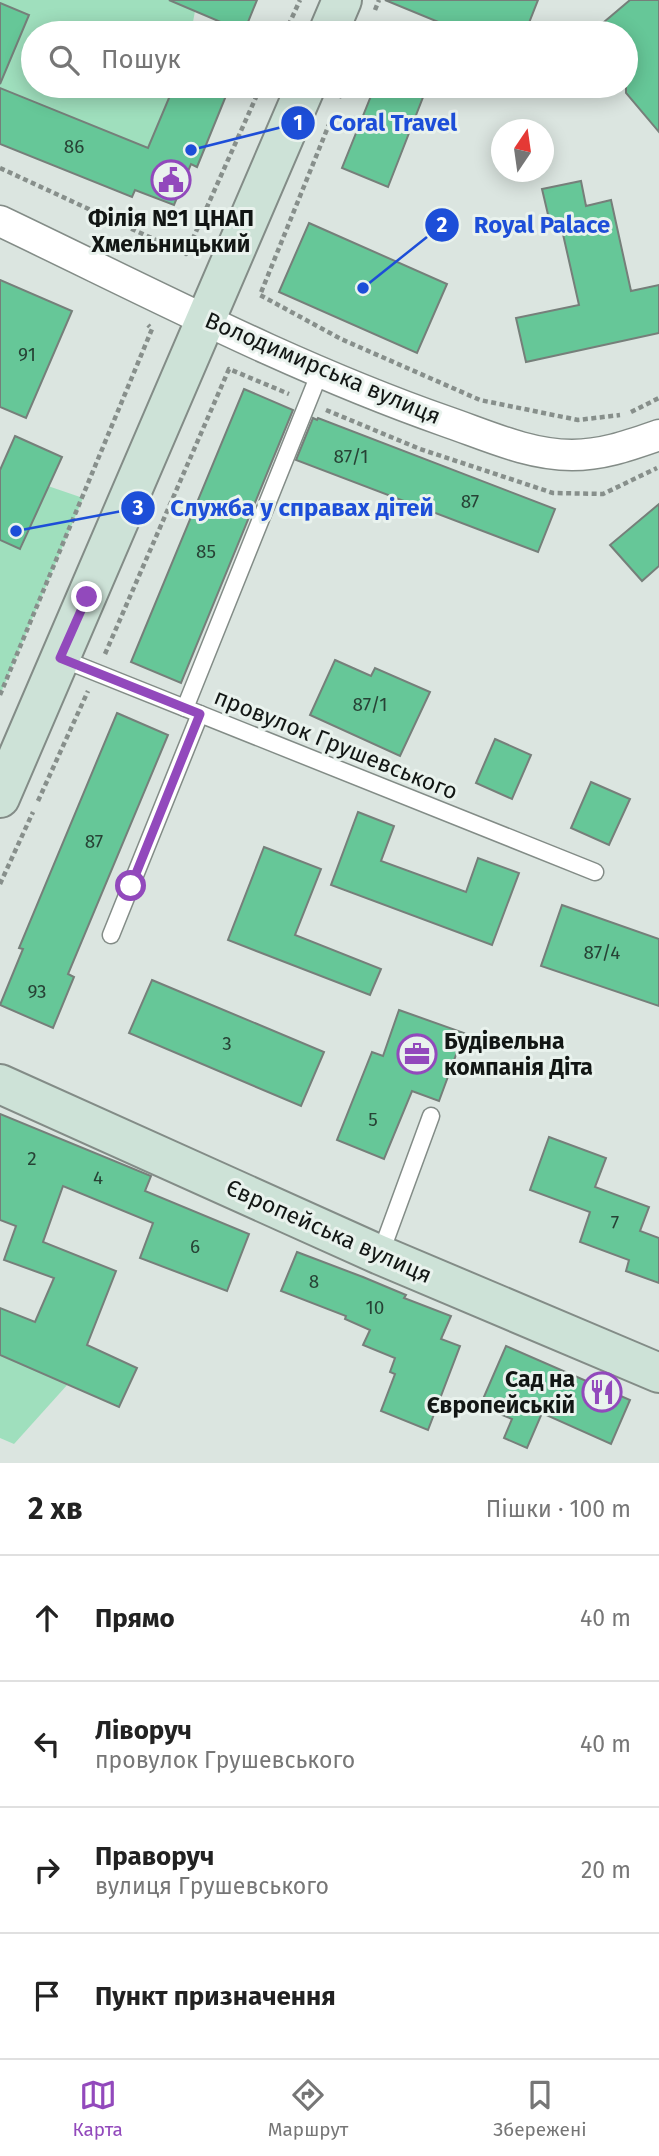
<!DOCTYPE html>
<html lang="uk">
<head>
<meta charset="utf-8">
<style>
	:root { --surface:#fff; --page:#f6f6f6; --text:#222; --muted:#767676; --line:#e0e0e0; --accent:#9249bc }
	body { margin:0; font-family:"Fira Sans",sans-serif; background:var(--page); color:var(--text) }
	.compass { position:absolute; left:491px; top:119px; width:63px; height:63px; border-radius:50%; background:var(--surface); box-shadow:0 4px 18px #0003; rotate:13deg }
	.stop { position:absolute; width:21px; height:21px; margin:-16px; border:5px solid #9249bc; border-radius:50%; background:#fff }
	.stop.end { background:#9249bc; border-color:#fff; box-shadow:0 2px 7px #0008 }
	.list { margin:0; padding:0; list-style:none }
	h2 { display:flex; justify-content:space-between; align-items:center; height:91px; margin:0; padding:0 28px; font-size:30px }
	h2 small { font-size:23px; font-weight:400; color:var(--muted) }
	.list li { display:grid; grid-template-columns:46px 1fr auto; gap:21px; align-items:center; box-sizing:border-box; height:126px; padding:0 28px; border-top:2px solid var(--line) }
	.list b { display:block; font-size:26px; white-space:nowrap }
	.list p { margin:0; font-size:23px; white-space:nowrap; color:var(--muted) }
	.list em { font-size:23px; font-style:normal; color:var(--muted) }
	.icon { flex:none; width:38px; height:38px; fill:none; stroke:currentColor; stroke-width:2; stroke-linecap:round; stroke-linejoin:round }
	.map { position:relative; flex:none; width:659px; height:1463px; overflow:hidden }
	.search { position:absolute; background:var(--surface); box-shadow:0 4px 18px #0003; left:21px; right:21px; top:21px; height:77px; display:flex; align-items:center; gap:18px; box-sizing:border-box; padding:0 24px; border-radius:38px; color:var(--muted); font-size:26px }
	.sheet { height:595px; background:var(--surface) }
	nav { display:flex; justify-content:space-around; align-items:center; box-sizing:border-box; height:98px; border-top:2px solid var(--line); background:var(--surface); font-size:19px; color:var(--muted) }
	nav a { display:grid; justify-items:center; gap:4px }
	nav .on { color:var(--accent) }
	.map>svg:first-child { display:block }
	.green { fill:#9fdfbd }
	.building { fill:#66c798; stroke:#767f7a; stroke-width:2 }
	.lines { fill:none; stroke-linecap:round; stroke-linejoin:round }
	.lane-casing { stroke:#838c87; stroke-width:19 }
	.street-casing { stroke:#838c87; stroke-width:33 }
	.secondary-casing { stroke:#838c87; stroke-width:42 }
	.path { stroke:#878f8b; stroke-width:4.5; stroke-dasharray:5 3.5; stroke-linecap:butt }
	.lane { stroke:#fff; stroke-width:16 }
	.street { stroke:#fff; stroke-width:30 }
	.secondary { stroke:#cde2d7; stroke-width:38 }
	.route { stroke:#9249bc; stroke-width:9 }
	.labels { text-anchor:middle; stroke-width:6; stroke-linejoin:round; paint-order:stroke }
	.number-label { font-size:19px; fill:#274235 }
	.poi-label { font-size:23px; font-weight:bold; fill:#121614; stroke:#e9f2ed }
	.street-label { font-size:23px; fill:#121614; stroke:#e9f2ed }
	.leader { fill:none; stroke:#1d4ed8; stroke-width:2.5 }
	.callout-dot { fill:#1d4ed8; stroke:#e9f2ed; stroke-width:2.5 }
	.mark-label { font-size:21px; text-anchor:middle; font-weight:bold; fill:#fff }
	.callout-label { font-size:24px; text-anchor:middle; font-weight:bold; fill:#1d4ed8; stroke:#e9f2ed; stroke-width:6; stroke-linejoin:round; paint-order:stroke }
</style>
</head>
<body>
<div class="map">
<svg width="659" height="1463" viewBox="0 0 659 1463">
	<rect width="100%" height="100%" fill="#dbe5e0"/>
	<g class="green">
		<path d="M 0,0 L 200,0 L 195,11 L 191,33 L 33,33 L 33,86 L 174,86 L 148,148 L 0,88 L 0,74 L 8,65 L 29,15 L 0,3 Z"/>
		<path d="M 48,486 L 83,498 L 0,695 L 0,540 L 21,549 Z"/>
		<path d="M 0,1355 L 68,1384 L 14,1444 L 0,1438 Z"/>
	</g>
	<g class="building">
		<path d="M 169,0 L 257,0 L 244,32 Z"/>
		<path d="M 385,0 L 538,0 L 525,33 L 465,33 Z"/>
		<path d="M 630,0 L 659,0 L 659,132 L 626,93 L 626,33 L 591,33 Z"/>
		<path d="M 0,3 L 29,15 L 0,84 Z"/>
		<path d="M 174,86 L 230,86 L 197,167 L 191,164 L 174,205 L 135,190 L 132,197 L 0,144 L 0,88 L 148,148 Z"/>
		<path d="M 375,86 L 410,86 L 425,92 L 388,187 L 342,168 Z"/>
		<path d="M 581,181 L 586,206 L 611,200 L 631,291 L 659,285 L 659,333 L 526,362 L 516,318 L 579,305 L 560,221 L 550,223 L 542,189 Z"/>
		<path d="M 309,223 L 447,284 L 417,353 L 279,292 Z"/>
		<path d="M 0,280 L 72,311 L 26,418 L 0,407 Z"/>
		<path d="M 244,389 L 293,410 L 181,683 L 131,662 Z"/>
		<path d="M 313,418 L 317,420 L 318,418 L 555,509 L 538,552 L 296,460 Z"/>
		<path d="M 15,436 L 62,457 L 20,549 L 0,540 L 0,470 Z"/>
		<path d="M 659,504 L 659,566 L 642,581 L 610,545 Z"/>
		<path d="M 335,660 L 371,676 L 375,668 L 430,692 L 400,756 L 310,715 Z"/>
		<path d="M 117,713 L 168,735 L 68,974 L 74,977 L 53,1028 L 0,1005 L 23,949 L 19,948 Z"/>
		<path d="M 495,739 L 531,755 L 512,799 L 476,783 Z"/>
		<path d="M 591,782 L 630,799 L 609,845 L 571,828 Z"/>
		<path d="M 358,812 L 394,826 L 381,861 L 466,892 L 478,858 L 519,873 L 492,945 L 331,885 Z"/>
		<path d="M 264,847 L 321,869 L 295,935 L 381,969 L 370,995 L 228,940 Z"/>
		<path d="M 562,905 L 659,939 L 659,1006 L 541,966 Z"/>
		<path d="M 152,980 L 324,1052 L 301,1106 L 129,1033 Z"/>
		<path d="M 399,1010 L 464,1033 L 439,1101 L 412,1091 L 384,1159 L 337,1140 L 372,1052 L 383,1056 Z"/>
		<path d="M 0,1114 L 151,1176 L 145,1191 L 249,1234 L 227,1291 L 140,1258 L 153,1223 L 63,1186 L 43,1242 L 116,1271 L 87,1345 L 137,1368 L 119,1407 L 0,1355 L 0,1308 L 35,1322 L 54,1278 L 4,1260 L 16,1226 L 0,1220 Z"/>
		<path d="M 549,1137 L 606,1158 L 595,1187 L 649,1207 L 640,1231 L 659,1238 L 659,1283 L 626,1271 L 629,1260 L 580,1242 L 590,1212 L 530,1190 Z"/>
		<path d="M 297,1252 L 363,1277 L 406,1295 L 404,1298 L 451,1316 L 441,1339 L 460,1346 L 428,1430 L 381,1411 L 395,1374 L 390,1372 L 395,1358 L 363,1345 L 370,1330 L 345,1319 L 346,1316 L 281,1291 Z"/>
		<path d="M 506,1346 L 630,1400 L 611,1444 L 542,1413 L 527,1448 L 504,1438 L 512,1419 L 480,1406 Z"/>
	</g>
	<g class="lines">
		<g class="lane-casing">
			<g id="lane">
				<path d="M 60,658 L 595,872"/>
				<path d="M 185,708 L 320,372"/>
				<path d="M 111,935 L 200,714"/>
				<path d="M 380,1255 L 431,1116"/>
			</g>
		</g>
		<g class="street-casing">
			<path id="street" d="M 0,221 C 147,291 291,367 445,421 C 486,435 528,455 572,455 C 603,455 630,445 659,435"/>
		</g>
		<g class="secondary-casing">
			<g id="secondary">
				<path d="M 328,33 L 342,0"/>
				<path d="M 0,798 L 306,86"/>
				<path d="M 0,1084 L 380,1255 L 659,1373"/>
			</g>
		</g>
		<g class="path">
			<path d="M 375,10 L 379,0"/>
			<path d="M 285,33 L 300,0"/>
			<path d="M 339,98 L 344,86"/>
			<path d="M 330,122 L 260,295 L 341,339 L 480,400 L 578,420 L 620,415"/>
			<path d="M 0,168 L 186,254 L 261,86"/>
			<path d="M 326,410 L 420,449 L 553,493 L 603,494 L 657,468"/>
			<path d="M 631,412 L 659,398"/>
			<path d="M 105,654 L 229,369 L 289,394"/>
			<path d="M 0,695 L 152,329 L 148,325"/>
			<path d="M 38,801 L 88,691"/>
			<path d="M 0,884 L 33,812"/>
		</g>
		<use href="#lane" class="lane"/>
		<use href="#street" class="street"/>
		<use href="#secondary" class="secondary"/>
	</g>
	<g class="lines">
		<path class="route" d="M 87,597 L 60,658 L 200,714 L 131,886"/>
	</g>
	<defs>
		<g id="civic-ring" transform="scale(2.0125)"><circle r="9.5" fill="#e9f2ed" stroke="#9249bc" stroke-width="1.5"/><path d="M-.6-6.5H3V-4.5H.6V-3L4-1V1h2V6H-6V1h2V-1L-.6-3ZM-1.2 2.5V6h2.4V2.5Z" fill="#9249bc"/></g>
		<g id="office-ring" transform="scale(2.0125)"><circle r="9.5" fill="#e9f2ed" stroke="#9249bc" stroke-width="1.5"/><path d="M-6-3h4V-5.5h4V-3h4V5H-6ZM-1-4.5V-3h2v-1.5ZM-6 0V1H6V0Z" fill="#9249bc"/></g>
		<g id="restaurant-ring" transform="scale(2.0125)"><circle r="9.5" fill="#e9f2ed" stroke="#9249bc" stroke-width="1.5"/><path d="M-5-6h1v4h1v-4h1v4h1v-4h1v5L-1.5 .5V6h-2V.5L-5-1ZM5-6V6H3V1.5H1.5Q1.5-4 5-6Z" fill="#9249bc"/></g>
	</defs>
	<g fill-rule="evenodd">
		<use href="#civic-ring" x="171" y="180"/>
		<use href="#office-ring" x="417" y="1054"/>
		<use href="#restaurant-ring" x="602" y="1392"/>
	</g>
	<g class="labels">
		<g class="number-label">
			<text x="74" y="153">86</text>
			<text x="27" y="361">91</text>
			<text x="351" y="463">87/1</text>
			<text x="470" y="508">87</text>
			<text x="206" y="558">85</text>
			<text x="370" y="711">87/1</text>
			<text x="94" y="848">87</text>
			<text x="602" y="959">87/4</text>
			<text x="37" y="998">93</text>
			<text x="227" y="1050">3</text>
			<text x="373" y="1126">5</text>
			<text x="32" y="1165">2</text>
			<text x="98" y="1184">4</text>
			<text x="615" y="1229">7</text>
			<text x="195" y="1253">6</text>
			<text x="314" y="1288">8</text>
			<text x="375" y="1314">10</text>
		</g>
		<g class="poi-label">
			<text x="171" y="226">Філія №1 ЦНАП<tspan x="171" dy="26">Хмельницький</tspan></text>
			<text x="444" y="1049" text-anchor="start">Будівельна<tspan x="444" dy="26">компанія Діта</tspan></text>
			<text x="575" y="1387" text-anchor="end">Сад на<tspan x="575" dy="26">Європейській</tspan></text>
		</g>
		<g class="street-label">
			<text transform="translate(323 368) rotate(23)" y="8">Володимирська вулиця</text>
			<text transform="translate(336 744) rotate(22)" y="8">провулок Грушевського</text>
			<text transform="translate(329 1231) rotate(24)" y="8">Європейська вулиця</text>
		</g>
	</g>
	<path class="leader" d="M191 150L298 123M363 288L442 225M16 531L138 508"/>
	<g class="callout-dot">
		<circle cx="191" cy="150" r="7"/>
		<circle cx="363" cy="288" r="7"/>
		<circle cx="16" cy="531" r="7"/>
		<circle cx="298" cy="123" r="18"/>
		<circle cx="442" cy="225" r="18"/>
		<circle cx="138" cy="508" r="18"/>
	</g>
	<g class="mark-label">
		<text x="298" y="130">1</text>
		<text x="442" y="232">2</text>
		<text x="138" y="515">3</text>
	</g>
	<g class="callout-label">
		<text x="393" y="131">Coral Travel</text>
		<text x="542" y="233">Royal Palace</text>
		<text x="302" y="516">Служба у справах дітей</text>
	</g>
</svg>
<svg class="compass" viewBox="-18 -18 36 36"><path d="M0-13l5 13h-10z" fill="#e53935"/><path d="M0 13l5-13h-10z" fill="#767676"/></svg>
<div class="stop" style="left:131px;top:886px"></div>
<div class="stop end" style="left:87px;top:597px"></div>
<div class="search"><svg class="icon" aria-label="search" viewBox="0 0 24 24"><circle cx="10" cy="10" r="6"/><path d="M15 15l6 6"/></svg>Пошук</div>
</div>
<section class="sheet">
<h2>2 хв<small>Пішки · 100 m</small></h2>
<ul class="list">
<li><svg class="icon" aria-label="ahead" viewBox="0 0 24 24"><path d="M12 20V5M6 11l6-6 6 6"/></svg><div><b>Прямо</b></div><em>40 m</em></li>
<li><svg class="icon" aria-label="left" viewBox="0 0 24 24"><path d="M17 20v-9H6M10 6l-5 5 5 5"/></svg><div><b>Ліворуч</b><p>провулок Грушевського</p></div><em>40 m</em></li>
<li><svg class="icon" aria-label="right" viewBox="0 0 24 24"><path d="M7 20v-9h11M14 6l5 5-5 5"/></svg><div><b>Праворуч</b><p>вулиця Грушевського</p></div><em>20 m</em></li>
<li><svg class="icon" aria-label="arrive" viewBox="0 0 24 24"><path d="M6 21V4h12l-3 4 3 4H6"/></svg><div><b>Пункт призначення</b></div></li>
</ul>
</section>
<nav>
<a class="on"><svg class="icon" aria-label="map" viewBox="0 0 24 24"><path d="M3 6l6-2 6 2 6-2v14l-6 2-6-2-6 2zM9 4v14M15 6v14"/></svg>Карта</a>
<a><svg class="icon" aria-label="directions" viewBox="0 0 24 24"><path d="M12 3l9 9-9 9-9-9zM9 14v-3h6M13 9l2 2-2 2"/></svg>Маршрут</a>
<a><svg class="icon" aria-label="saved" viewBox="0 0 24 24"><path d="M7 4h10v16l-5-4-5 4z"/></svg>Збережені</a>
</nav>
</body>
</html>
